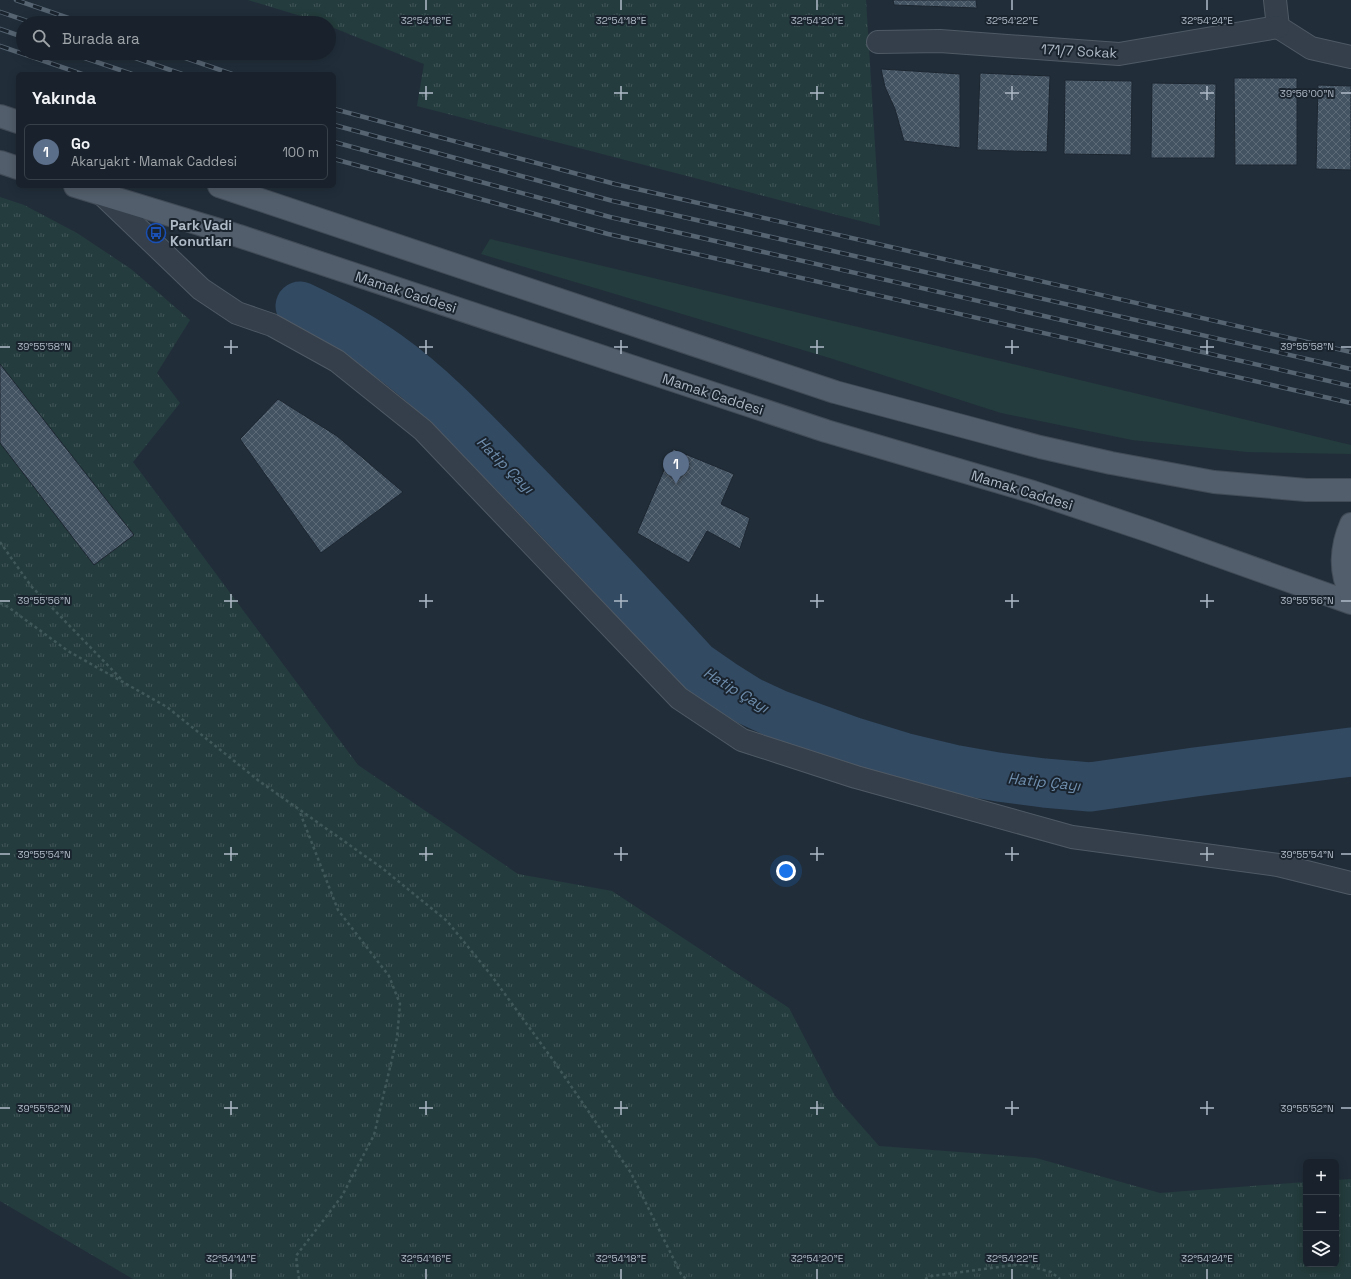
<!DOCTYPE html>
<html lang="tr">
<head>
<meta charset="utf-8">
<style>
	:root { --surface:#19222c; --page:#262f38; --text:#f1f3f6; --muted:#9fa4a9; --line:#373f48; --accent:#d93025 }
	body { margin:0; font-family:"Space Grotesk",sans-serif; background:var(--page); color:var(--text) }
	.controls { position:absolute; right:12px; bottom:12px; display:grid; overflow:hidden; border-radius:6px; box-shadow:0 2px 10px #0003 }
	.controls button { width:36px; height:36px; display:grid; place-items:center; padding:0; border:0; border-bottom:1px solid var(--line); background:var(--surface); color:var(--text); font:20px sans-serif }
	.you { position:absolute; left:786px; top:871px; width:14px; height:14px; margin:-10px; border:3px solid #fff; border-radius:50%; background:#1a73e8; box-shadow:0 0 0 6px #1a73e833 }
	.badge { display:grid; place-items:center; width:26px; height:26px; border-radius:50%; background:var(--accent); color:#fff; font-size:13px; font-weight:700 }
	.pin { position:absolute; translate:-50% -33px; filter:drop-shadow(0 1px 2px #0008) }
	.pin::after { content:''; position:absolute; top:21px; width:14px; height:12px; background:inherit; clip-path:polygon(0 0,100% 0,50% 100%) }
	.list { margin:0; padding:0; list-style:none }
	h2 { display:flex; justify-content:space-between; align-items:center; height:52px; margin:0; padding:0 16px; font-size:17px }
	h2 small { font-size:13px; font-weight:400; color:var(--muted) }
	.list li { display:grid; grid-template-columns:26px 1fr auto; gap:12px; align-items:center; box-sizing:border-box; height:56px; margin:0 8px 8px; padding:0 8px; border:1px solid var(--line); border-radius:6px }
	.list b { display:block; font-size:15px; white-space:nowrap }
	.list p { margin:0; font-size:13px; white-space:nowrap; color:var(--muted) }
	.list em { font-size:13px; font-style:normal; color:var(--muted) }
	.icon { flex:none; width:22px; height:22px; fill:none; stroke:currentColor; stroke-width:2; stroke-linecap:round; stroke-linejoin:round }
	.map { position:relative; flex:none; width:1351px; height:1279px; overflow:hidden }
	.search { position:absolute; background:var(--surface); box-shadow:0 2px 10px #0003; left:16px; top:16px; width:320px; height:44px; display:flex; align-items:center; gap:10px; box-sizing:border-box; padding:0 14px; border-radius:22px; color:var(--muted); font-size:15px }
	.panel { position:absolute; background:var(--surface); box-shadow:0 2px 10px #0003; left:16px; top:72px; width:320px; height:116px; border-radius:6px }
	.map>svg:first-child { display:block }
	.grass { fill:#243c3d }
	.park { fill:url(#park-tufts) }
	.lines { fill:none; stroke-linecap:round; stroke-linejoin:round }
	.river { stroke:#334a63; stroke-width:49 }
	.building { fill:url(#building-cross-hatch); stroke:#1c2631 }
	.minor-casing { stroke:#4f5a65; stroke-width:24 }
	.major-casing { stroke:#414b57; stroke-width:24 }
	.path { stroke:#405859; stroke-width:2.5; stroke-dasharray:3 3; stroke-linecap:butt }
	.minor { stroke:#343f4b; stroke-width:22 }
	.major { stroke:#525e6b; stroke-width:22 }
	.rail-casing { stroke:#566472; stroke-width:4.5 }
	.rail { stroke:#1a242f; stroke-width:3; stroke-dasharray:9; stroke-linecap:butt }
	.ticks { fill:none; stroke:#afbac7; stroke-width:1.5 }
	.labels { text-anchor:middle; stroke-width:4; stroke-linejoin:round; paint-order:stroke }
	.street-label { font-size:14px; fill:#afbac7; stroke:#1a242f }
	.poi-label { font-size:14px; font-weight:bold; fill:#afbac7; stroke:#1a242f; text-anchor:start }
	.water-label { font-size:15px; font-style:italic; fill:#6e8dac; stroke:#1a242f }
	.ticks-label { font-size:10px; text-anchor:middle; fill:#afbac7; stroke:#1a242f; stroke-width:4; stroke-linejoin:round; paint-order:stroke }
</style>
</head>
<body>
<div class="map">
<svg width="1351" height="1279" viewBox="0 0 1351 1279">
	<defs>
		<pattern id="park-tufts" width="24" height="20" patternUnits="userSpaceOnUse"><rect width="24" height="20" fill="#243c3d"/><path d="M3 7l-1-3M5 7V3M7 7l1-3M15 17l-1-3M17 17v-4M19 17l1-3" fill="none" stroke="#415658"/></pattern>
		<pattern id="building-cross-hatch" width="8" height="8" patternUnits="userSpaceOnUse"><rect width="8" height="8" fill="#445362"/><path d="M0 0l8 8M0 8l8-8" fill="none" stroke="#5c6a77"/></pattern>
	</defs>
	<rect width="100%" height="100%" fill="#212e3a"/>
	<path class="grass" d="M 490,239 L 1351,445 L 1351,454 L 1247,452 L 1132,440 L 1001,413 L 833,359 L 481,254 Z"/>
	<g class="park">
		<path d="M 248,0 L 866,0 L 880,226 L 417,106 L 424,64 L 329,26 L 329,23 L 321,23 L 304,17 Z"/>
		<path d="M 0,197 L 24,205 L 77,233 L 131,269 L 190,320 L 157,373 L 180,403 L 133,462 L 358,765 L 518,874 L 612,891 L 789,1008 L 835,1096 L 879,1146 L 1036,1158 L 1160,1193 L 1306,1182 L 1306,1264 L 1336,1264 L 1336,1180 L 1351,1179 L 1351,1279 L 133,1279 L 0,1201 Z"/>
	</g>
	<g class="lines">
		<path class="river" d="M 300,306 C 330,320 359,335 387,355 C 435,389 476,434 517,476 C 578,538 637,602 696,666 L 722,684 L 749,701 L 777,714 L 807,725 L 854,742 L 903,757 L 953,769 L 998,777 L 1044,783 L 1090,787 L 1195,772 L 1351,752"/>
	</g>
	<g class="building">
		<path d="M 893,0 L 976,0 L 977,8 L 894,5 Z"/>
		<path d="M 881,69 L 960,74 L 960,148 L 904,141 L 895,109 L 885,87 Z"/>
		<path d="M 980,73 L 1050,76 L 1047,152 L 977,150 Z"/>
		<path d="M 1234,78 L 1297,78 L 1297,165 L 1235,165 Z"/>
		<path d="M 1065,80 L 1132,81 L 1131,155 L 1064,154 Z"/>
		<path d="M 1152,83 L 1216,84 L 1215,158 L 1151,158 Z"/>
		<path d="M 1318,85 L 1351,86 L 1351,170 L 1316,169 Z"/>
		<path d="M 0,364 L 134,535 L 94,565 L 0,443 Z"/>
		<path d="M 278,399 L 337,436 L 403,492 L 321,553 L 240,439 Z"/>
		<path d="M 673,449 L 734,474 L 721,504 L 750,518 L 740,549 L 707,531 L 689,563 L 637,533 Z"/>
	</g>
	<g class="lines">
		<g class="minor-casing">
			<g id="minor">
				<path d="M 1275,0 L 1278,27 L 1311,48 L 1351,57"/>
				<path d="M 878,42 L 940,41 L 1119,54 L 1278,27"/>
				<path d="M 103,195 L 201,289 L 237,313 L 272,325 L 337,361 L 423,430 L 679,698 L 742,740 L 856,777 L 1072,837 L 1278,865 L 1351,883"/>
			</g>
		</g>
		<g class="major-casing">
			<g id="major">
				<path d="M 0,116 L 18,122"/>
				<path d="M 0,162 L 18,168"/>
				<path d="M 75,186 L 239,236 L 826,431 L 1033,492 L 1149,531 L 1351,603"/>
				<path d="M 219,186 L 835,392 L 977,430 L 1040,447 L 1111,463 L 1214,482 L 1306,490 L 1351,490"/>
				<path d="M 1351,524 C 1341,547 1339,572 1351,594"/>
			</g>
		</g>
		<g class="path">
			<path d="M 0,542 L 31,586 L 123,681"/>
			<path d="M 0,603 L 8,607 L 68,651 L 167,707 L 259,781 L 382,868 L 447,921 L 491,975 L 553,1060 L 631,1173 L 681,1274 L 686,1279"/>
			<path d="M 299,1279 L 296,1256 L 342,1196 L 374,1135 L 397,1038 L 400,1004 L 389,976 L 338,910 L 299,810"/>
			<path d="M 925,1279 L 932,1276 L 1021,1264 L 1051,1272 L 1060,1279"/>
		</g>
		<use href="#minor" class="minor"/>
		<use href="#major" class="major"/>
		<g class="rail-casing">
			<g id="rail">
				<path d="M 16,0 L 83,23"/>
				<path d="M 0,12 L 33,23"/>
				<path d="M 0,29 L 23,37"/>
				<path d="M 0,46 L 82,74"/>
				<path d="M 70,53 L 132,74"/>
				<path d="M 121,53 L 182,74"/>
				<path d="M 171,53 L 232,74"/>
				<path d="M 334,109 L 615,184 L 1351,352"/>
				<path d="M 334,125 L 613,201 L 1351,369"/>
				<path d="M 334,142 L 610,217 L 1351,386"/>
				<path d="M 334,159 L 608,234 L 1351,403"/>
			</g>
		</g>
		<use href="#rail" class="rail"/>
	</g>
	<path class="ticks" d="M 426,0 L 426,10M 621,0 L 621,10M 817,0 L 817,10M 1012,0 L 1012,10M 1207,0 L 1207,10M 426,86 L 426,100M 621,86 L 621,100M 817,86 L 817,100M 1012,86 L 1012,100M 1207,86 L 1207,100M 419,93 L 433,93M 614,93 L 628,93M 810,93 L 824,93M 1005,93 L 1019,93M 1200,93 L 1214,93M 1341,93 L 1351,93M 231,340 L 231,354M 426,340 L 426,354M 621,340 L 621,354M 817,340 L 817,354M 1012,340 L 1012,354M 1207,340 L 1207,354M 0,347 L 10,347M 224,347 L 238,347M 419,347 L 433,347M 614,347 L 628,347M 810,347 L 824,347M 1005,347 L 1019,347M 1200,347 L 1214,347M 1341,347 L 1351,347M 231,594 L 231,608M 426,594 L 426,608M 621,594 L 621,608M 817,594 L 817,608M 1012,594 L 1012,608M 1207,594 L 1207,608M 0,601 L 10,601M 224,601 L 238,601M 419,601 L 433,601M 614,601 L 628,601M 810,601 L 824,601M 1005,601 L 1019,601M 1200,601 L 1214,601M 1341,601 L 1351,601M 231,847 L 231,861M 426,847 L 426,861M 621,847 L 621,861M 817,847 L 817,861M 1012,847 L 1012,861M 1207,847 L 1207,861M 0,854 L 10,854M 224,854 L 238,854M 419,854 L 433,854M 614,854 L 628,854M 810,854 L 824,854M 1005,854 L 1019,854M 1200,854 L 1214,854M 1341,854 L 1351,854M 231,1101 L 231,1115M 426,1101 L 426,1115M 621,1101 L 621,1115M 817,1101 L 817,1115M 1012,1101 L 1012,1115M 1207,1101 L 1207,1115M 0,1108 L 10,1108M 224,1108 L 238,1108M 419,1108 L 433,1108M 614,1108 L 628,1108M 810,1108 L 824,1108M 1005,1108 L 1019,1108M 1200,1108 L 1214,1108M 1341,1108 L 1351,1108M 231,1269 L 231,1279M 426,1269 L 426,1279M 621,1269 L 621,1279M 817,1269 L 817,1279M 1012,1269 L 1012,1279M 1207,1269 L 1207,1279"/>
	<defs>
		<g id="bus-ring" transform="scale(1)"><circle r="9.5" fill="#1a242f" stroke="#1a4fb4" stroke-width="1.5"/><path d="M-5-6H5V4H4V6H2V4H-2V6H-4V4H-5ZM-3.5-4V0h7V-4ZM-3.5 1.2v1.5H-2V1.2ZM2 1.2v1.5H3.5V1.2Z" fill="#1a4fb4"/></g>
	</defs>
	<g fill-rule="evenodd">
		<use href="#bus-ring" x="156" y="233"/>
	</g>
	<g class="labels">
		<g class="street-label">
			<text transform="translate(1079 51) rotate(3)" y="5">171/7 Sokak</text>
			<text transform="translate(406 292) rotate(18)" y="5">Mamak Caddesi</text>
			<text transform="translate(713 394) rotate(18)" y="5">Mamak Caddesi</text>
			<text transform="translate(1022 490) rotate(17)" y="5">Mamak Caddesi</text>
		</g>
		<g class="poi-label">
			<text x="170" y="230">Park Vadi<tspan x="170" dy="16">Konutları</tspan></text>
		</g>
		<g class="water-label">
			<text transform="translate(505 465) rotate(45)" y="5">Hatip Çayı</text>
			<text transform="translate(736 690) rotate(31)" y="5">Hatip Çayı</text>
			<text transform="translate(1044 782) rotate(6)" y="5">Hatip Çayı</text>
		</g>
	</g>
	<g class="ticks-label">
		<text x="426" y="24">32°54'16"E</text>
		<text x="621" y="24">32°54'18"E</text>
		<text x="817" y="24">32°54'20"E</text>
		<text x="1012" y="24">32°54'22"E</text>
		<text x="1207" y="24">32°54'24"E</text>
		<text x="1307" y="97">39°56'00"N</text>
		<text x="44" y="350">39°55'58"N</text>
		<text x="1307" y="350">39°55'58"N</text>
		<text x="44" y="604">39°55'56"N</text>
		<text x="1307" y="604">39°55'56"N</text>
		<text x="44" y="858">39°55'54"N</text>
		<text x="1307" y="858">39°55'54"N</text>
		<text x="44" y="1112">39°55'52"N</text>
		<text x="1307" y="1112">39°55'52"N</text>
		<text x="231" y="1262">32°54'14"E</text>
		<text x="426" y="1262">32°54'16"E</text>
		<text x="621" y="1262">32°54'18"E</text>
		<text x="817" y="1262">32°54'20"E</text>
		<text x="1012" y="1262">32°54'22"E</text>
		<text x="1207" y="1262">32°54'24"E</text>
	</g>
</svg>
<div class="controls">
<button>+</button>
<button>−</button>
<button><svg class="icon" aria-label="layers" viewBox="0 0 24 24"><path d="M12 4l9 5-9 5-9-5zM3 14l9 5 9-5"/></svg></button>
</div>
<div class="you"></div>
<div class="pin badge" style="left:676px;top:484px;background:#5c6f8a">1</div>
<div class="search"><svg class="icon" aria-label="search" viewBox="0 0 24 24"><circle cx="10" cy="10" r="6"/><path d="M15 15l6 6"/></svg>Burada ara</div>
<section class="panel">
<h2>Yakında<small></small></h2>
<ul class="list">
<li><span class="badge" style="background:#5c6f8a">1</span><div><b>Go</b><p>Akaryakıt · Mamak Caddesi</p></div><em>100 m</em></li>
</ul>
</section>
</div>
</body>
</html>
